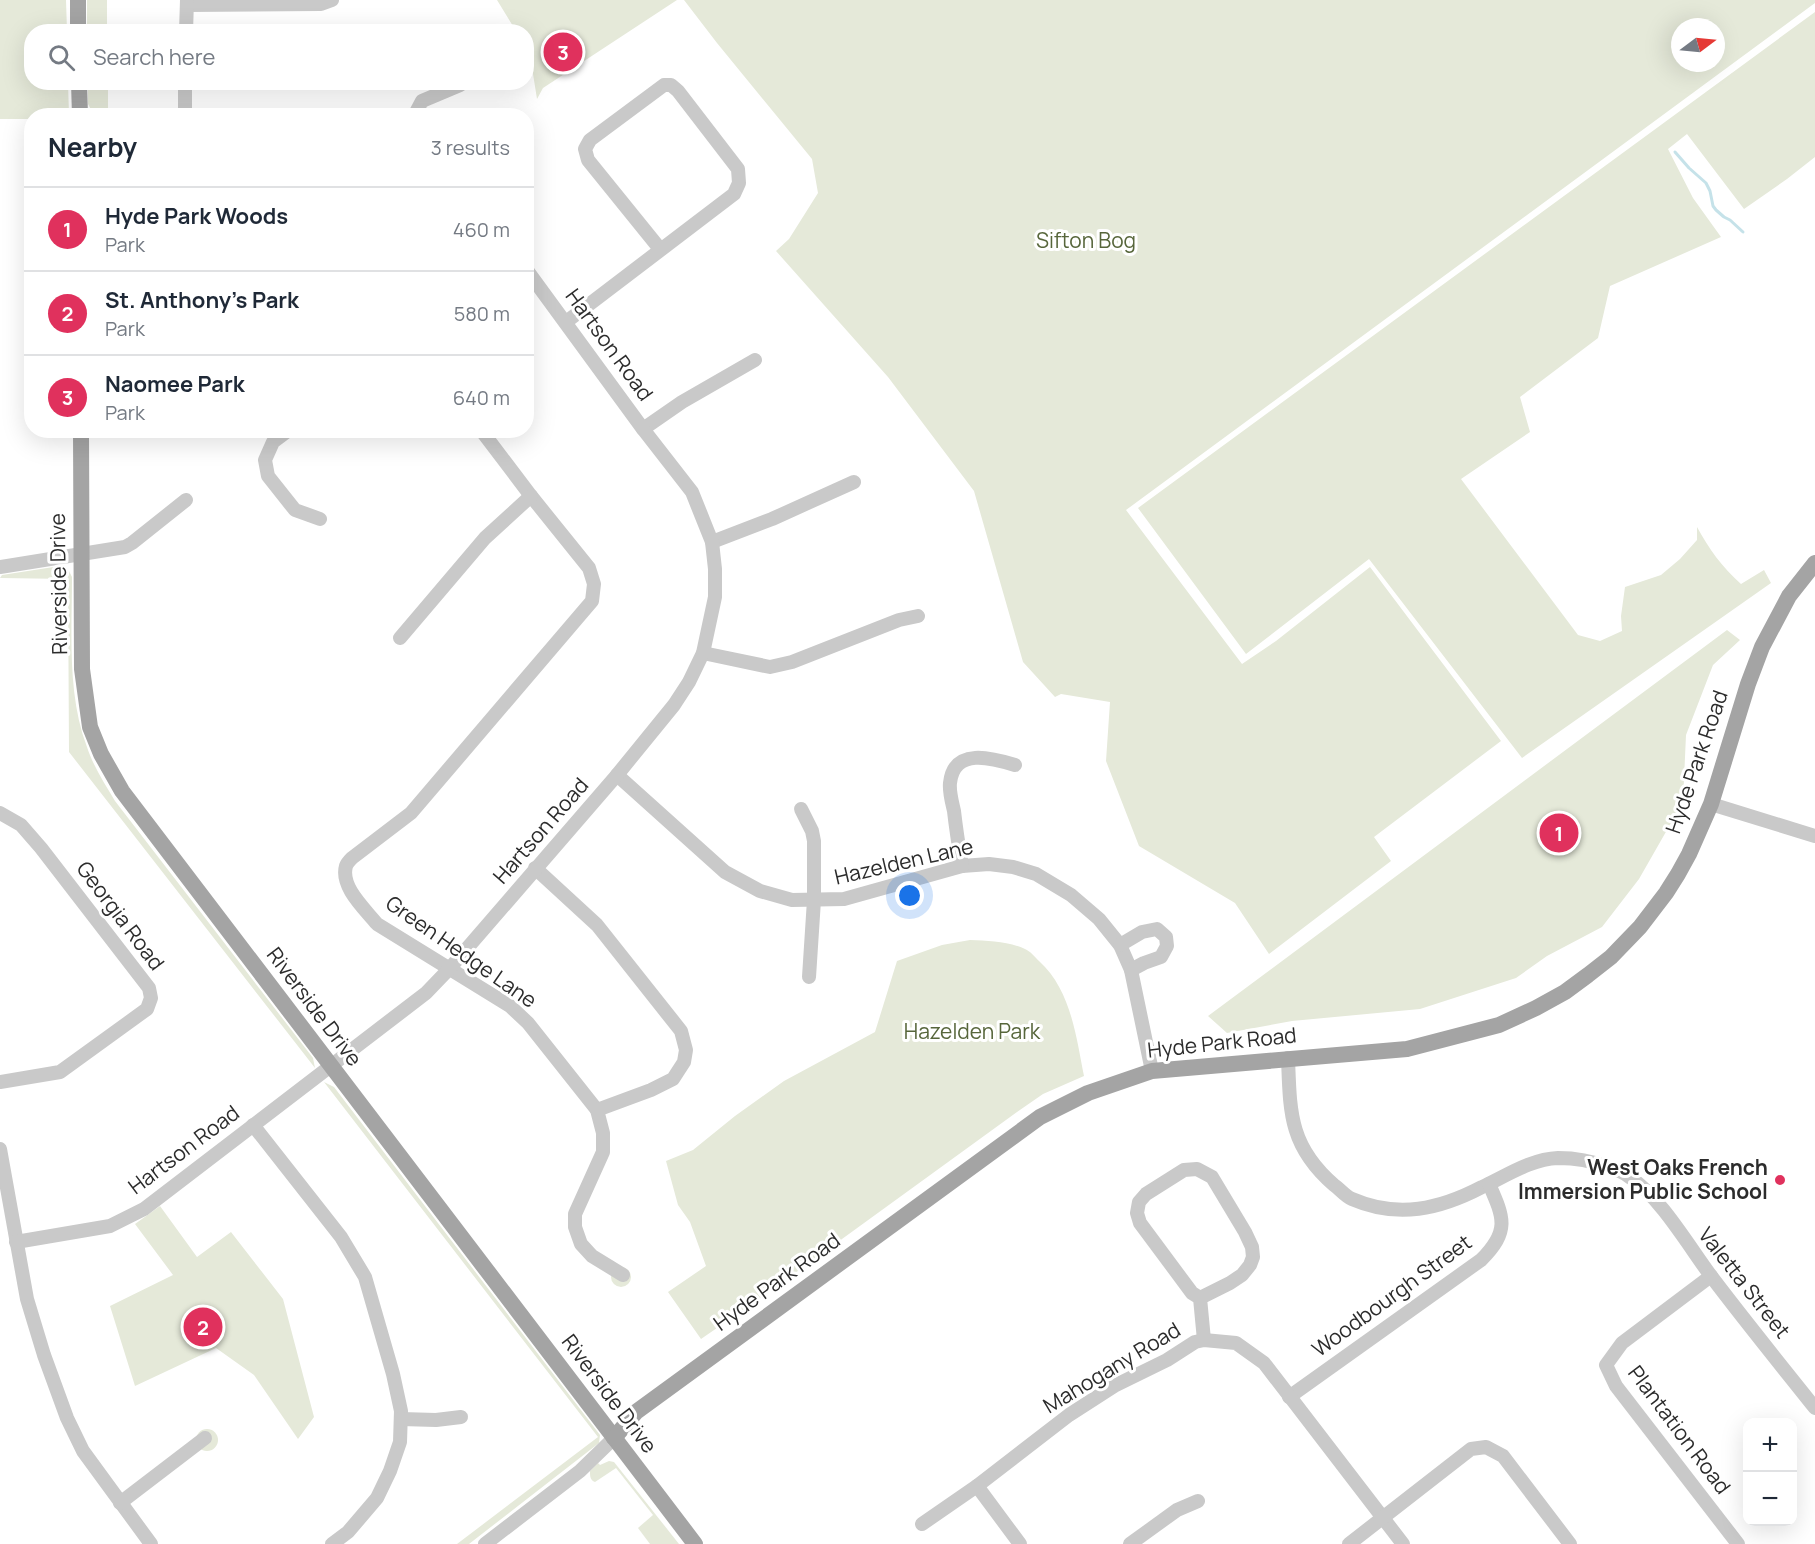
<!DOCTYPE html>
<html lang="en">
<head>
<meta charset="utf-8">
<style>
	:root { --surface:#fff; --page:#f6f6f7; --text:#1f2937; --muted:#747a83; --line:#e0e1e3; --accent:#e0315d }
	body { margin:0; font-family:Manrope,sans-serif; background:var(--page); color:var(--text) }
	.controls { position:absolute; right:18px; bottom:18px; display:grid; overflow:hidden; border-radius:12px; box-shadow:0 6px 24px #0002 }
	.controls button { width:54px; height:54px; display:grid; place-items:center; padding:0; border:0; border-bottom:2px solid var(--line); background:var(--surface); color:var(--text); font:30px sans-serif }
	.compass { position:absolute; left:1671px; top:18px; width:54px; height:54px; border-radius:50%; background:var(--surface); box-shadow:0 6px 24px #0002; rotate:74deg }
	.you { position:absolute; left:910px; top:896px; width:21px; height:21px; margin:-15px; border:4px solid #fff; border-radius:50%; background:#1a73e8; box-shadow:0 0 0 9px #1a73e833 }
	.badge { display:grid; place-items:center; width:39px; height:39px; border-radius:50%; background:var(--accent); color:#fff; font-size:20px; font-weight:700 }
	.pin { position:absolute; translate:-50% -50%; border:3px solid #fff; box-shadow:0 2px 6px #0006 }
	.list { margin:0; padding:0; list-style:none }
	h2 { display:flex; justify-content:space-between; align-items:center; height:78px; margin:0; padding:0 24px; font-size:26px }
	h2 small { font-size:20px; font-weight:400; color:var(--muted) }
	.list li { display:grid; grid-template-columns:39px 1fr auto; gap:18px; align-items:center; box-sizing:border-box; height:84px; padding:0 24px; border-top:2px solid var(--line) }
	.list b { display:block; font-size:22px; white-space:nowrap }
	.list p { margin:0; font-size:20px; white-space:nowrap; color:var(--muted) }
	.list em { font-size:20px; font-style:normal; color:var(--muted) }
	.icon { flex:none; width:33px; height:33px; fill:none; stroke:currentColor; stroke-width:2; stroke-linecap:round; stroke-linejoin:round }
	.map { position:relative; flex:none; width:1815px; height:1544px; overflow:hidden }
	.search { position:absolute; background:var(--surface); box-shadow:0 6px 24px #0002; left:24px; top:24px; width:510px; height:66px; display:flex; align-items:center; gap:15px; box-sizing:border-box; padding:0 21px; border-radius:24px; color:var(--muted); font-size:22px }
	.panel { position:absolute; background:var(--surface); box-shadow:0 6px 24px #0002; left:24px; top:108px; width:510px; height:330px; border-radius:24px }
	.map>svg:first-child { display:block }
	.green { fill:#e5e9d9; fill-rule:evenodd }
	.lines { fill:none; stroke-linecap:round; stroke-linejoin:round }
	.stream { stroke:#c5e2e9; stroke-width:3 }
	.minor { stroke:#c9c9c9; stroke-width:14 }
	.major { stroke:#a4a4a4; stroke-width:16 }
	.poi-dot { fill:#e0315d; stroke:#fff; stroke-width:2 }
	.labels { text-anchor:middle; stroke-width:6; stroke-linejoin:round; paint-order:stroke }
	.park-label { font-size:21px; fill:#57663b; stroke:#fff }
	.street-label { font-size:21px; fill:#2c2c2c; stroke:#fff }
	.poi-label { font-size:21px; font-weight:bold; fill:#2c2c2c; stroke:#fff; text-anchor:end }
</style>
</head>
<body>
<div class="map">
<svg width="1815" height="1544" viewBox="0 0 1815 1544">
	<rect width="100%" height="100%" fill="#fff"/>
	<g class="green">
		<path d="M 0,0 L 66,0 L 67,31 L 32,32 L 32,82 L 68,83 L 69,115 L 32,116 L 31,119 L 0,119 Z"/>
		<rect x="87" y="0" width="20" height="31"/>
		<path d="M 497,0 L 677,0 L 543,88 L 537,99 L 530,55 L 527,49 L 526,32 L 516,31 Z"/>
		<path d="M 684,0 L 1815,0 L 1815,3 L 1126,510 L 1242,664 L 1276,641 L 1370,567 L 1501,741 L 1374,837 L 1391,861 L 1269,954 L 1235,903 L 1139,846 L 1106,761 L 1110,702 L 1061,694 L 1055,697 L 1023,662 L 974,491 L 888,377 L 776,251 L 789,239 L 818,193 L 812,159 L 717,43 ZM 1680,27 L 1716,27 L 1716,63 L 1680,63 Z"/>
		<path d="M 1815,12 L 1815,157 L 1787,179 L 1744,209 L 1687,134 L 1668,149 L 1693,198 L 1721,237 L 1610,286 L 1598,338 L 1520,397 L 1530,432 L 1461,479 L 1578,635 L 1600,641 L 1622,631 L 1621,616 L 1625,587 L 1661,575 L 1680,559 L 1697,540 L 1697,527 C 1709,549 1722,567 1741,584 L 1764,570 L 1771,583 L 1522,758 L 1369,559 L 1246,654 L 1138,508 Z"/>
		<path d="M 88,83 L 108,83 L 108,115 L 94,115 L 88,104 Z"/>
		<path d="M 60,566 L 69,571 L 72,577 C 72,633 67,694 87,747 C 93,766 105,784 115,801 L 313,1058 L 315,1068 L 69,752 L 68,579 L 0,578 L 2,575 Z"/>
		<path d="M 1727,630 L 1740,640 L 1713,665 L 1686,735 L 1683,802 L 1639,879 L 1602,927 L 1547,956 L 1516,978 L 1420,1009 L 1292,1021 L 1227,1033 L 1208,1016 Z"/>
		<path d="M 970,940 C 989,941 1008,941 1025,949 C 1030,951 1035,957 1039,961 C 1071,990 1076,1036 1084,1076 L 1043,1094 L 1017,1112 L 769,1292 L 701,1339 L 668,1292 L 706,1266 L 690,1222 L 678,1205 L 666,1161 L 693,1150 L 735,1116 L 784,1081 L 875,1032 L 897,961 L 942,945 Z"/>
		<path d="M 324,1082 L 334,1087 L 600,1435 L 599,1443 L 469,1544 L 457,1544 L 598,1437 Z"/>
		<path d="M 160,1206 L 197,1257 L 231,1232 L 283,1299 L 314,1417 L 298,1439 L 254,1375 L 216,1348 L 135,1386 L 110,1306 L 173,1275 L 135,1224 Z"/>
		<circle cx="621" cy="1277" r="10"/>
		<circle cx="207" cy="1440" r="11"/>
		<path d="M 609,1461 L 614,1462 L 679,1544 L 650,1544 L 638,1528 L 653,1515 L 616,1468 L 595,1482 C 590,1480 590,1476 590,1471 L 598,1463 L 600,1465 Z"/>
	</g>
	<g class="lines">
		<path class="stream" d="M 1675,152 L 1689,168 L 1706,183 L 1710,191 L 1713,206 L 1716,210 L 1724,217 L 1730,220 L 1743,232"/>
		<g class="minor">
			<path d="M 187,5 L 321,4 L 332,0"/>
			<path d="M 186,32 L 187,0"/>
			<path d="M 185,116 L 185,82"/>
			<path d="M 414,116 L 422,101 L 460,85"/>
			<path d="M 566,322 L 734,194 L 739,183 L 738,169 L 678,91 L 671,85 L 664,85 L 590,140 L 585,149 L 588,160 L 660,249"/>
			<path d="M 643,429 L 682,402 L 755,360"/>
			<path d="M 289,430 L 273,442 L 265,460 L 268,476 L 295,510 L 320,519"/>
			<path d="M 481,430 L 531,496 L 589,568 L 594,584 L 592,601 L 411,813 L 352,858 C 350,860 347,863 346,866 C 340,887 365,909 377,924 L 510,1006 L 528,1023 L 597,1110 L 603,1133 L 603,1152 L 575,1214 L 575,1227 L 581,1244 L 592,1256 L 623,1275"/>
			<path d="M 712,542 L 772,519 L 854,482"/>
			<path d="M 0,567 L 125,547 L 132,543 L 186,500"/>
			<path d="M 400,638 L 485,538 L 531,496"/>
			<path d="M 703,653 L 770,667 L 792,662 L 899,620 L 918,616"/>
			<path d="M 617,775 L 725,872 L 760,891 L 792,900 L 844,899 L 962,866 L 989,864 L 1013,867 L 1036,874 L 1071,895 L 1099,919 L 1120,945 L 1131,970 L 1152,1071"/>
			<path d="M 1711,804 L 1815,836"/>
			<path d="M 801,809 L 812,831 L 814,841 L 814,900 L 809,977"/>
			<path d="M 0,813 L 21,825 L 41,848 L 149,988 L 151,998 L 147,1009 L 60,1072 L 0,1082"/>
			<path d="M 962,866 C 959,848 956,829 954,811 C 952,802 949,792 950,783 C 954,747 992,758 1015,765"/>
			<path d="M 535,868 L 597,925 L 681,1031 L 686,1050 L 684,1062 L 673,1079 L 651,1090 L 597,1110"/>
			<path d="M 1120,945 L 1142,932 L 1157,929 L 1166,937 L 1167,946 L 1161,957 L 1144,963 L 1131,970"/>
			<path d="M 1288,1058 C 1290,1112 1289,1146 1334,1185 C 1340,1189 1345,1196 1352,1199 C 1398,1219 1440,1209 1482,1187 C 1506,1176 1531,1159 1558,1158 C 1574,1158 1592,1161 1607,1167 C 1615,1169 1625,1173 1631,1178 C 1660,1197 1690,1248 1711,1276 C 1745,1321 1780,1364 1815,1408"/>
			<path d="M 253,1125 L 341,1237 L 365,1277 L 393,1374 L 401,1411 L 400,1442 L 390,1471 L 377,1498 L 348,1532 L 332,1544"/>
			<path d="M 0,1149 L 27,1299 L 44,1355 L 67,1418 L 83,1451 L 151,1544"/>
			<path d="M 16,1242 L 110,1226 L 144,1209 L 426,993 L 450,968 L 617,775 L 674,705 L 689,682 L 703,653 L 715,597 L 715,569 L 712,542 L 692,492 L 643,429 L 526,269"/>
			<path d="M 1711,1276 L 1622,1343 L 1606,1365 L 1616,1386 L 1738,1544"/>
			<path d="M 1200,1298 L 1230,1283 L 1242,1275 L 1250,1265 L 1253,1257 L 1252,1247 L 1245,1232 L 1212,1177 L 1197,1169 L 1184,1170 L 1146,1194 L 1139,1202 L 1137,1213 L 1140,1223 L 1192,1293 L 1200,1298 L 1204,1340"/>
			<path d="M 1289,1397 L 1481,1260 C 1510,1231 1504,1218 1489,1184"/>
			<path d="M 401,1419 L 436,1420 L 461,1417"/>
			<path d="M 977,1486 L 1020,1544"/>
			<path d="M 120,1503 L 205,1438"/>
			<path d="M 922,1524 L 977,1486 L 1069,1415 L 1114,1386 L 1167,1360 L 1195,1342 L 1204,1340 L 1236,1343 L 1264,1363 L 1403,1544"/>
			<path d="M 485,1544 L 580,1471 L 614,1438"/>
			<path d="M 1130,1544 L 1177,1510 L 1198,1501"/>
			<path d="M 1349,1544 L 1471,1449 L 1486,1447 L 1503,1456 L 1570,1544"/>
		</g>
		<g class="major">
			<path d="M 78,0 L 78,32"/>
			<path d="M 79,82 L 80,116"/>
			<path d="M 81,430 L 82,669 L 90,727 L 101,754 L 122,791 L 695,1544"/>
			<path d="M 614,1438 L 636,1412 L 1040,1117 L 1088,1093 L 1152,1071 L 1407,1049 L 1499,1025 L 1536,1008 L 1565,992 L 1588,975 L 1611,957 L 1640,927 L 1666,893 L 1678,874 L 1689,854 L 1711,804 L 1748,684 L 1762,647 L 1789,596 L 1815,563"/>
		</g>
	</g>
	<circle class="poi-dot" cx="1780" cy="1180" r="6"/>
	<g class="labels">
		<g class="park-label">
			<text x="1086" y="248">Sifton Bog</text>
			<text x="972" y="1039">Hazelden Park</text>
		</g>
		<g class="street-label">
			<text transform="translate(609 345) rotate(54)" y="7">Hartson Road</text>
			<text transform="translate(59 584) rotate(-91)" y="7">Riverside Drive</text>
			<text transform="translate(1697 762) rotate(-71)" y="7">Hyde Park Road</text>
			<text transform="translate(541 831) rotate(-49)" y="7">Hartson Road</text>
			<text transform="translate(904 862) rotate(-13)" y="7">Hazelden Lane</text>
			<text transform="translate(120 916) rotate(53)" y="7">Georgia Road</text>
			<text transform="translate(461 952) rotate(35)" y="7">Green Hedge Lane</text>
			<text transform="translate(314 1007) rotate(53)" y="7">Riverside Drive</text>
			<text transform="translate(1222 1043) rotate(-6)" y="7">Hyde Park Road</text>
			<text transform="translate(184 1150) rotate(-37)" y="7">Hartson Road</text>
			<text transform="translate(777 1282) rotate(-36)" y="7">Hyde Park Road</text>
			<text transform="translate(1744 1283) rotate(52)" y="7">Valetta Street</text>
			<text transform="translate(1392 1296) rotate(-36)" y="7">Woodbourgh Street</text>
			<text transform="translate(1112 1368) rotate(-31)" y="7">Mahogany Road</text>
			<text transform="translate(609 1394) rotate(53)" y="7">Riverside Drive</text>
			<text transform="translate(1679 1430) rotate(53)" y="7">Plantation Road</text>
		</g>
		<g class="poi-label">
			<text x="1768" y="1175">West Oaks French<tspan x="1768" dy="24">Immersion Public School</tspan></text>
		</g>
	</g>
</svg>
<div class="controls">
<button>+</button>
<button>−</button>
</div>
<svg class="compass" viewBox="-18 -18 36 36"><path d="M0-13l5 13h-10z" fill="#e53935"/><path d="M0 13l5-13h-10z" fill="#747a83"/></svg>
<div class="you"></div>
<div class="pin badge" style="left:1559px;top:833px">1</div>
<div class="pin badge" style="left:203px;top:1327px">2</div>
<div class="pin badge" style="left:563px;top:52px">3</div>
<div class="search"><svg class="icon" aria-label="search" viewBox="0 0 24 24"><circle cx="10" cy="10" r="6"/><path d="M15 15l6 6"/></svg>Search here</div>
<section class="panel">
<h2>Nearby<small>3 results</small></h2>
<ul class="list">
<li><span class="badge">1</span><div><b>Hyde Park Woods</b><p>Park</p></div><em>460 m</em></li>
<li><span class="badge">2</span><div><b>St. Anthony's Park</b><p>Park</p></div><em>580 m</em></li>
<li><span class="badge">3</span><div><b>Naomee Park</b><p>Park</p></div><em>640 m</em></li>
</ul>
</section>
</div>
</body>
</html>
